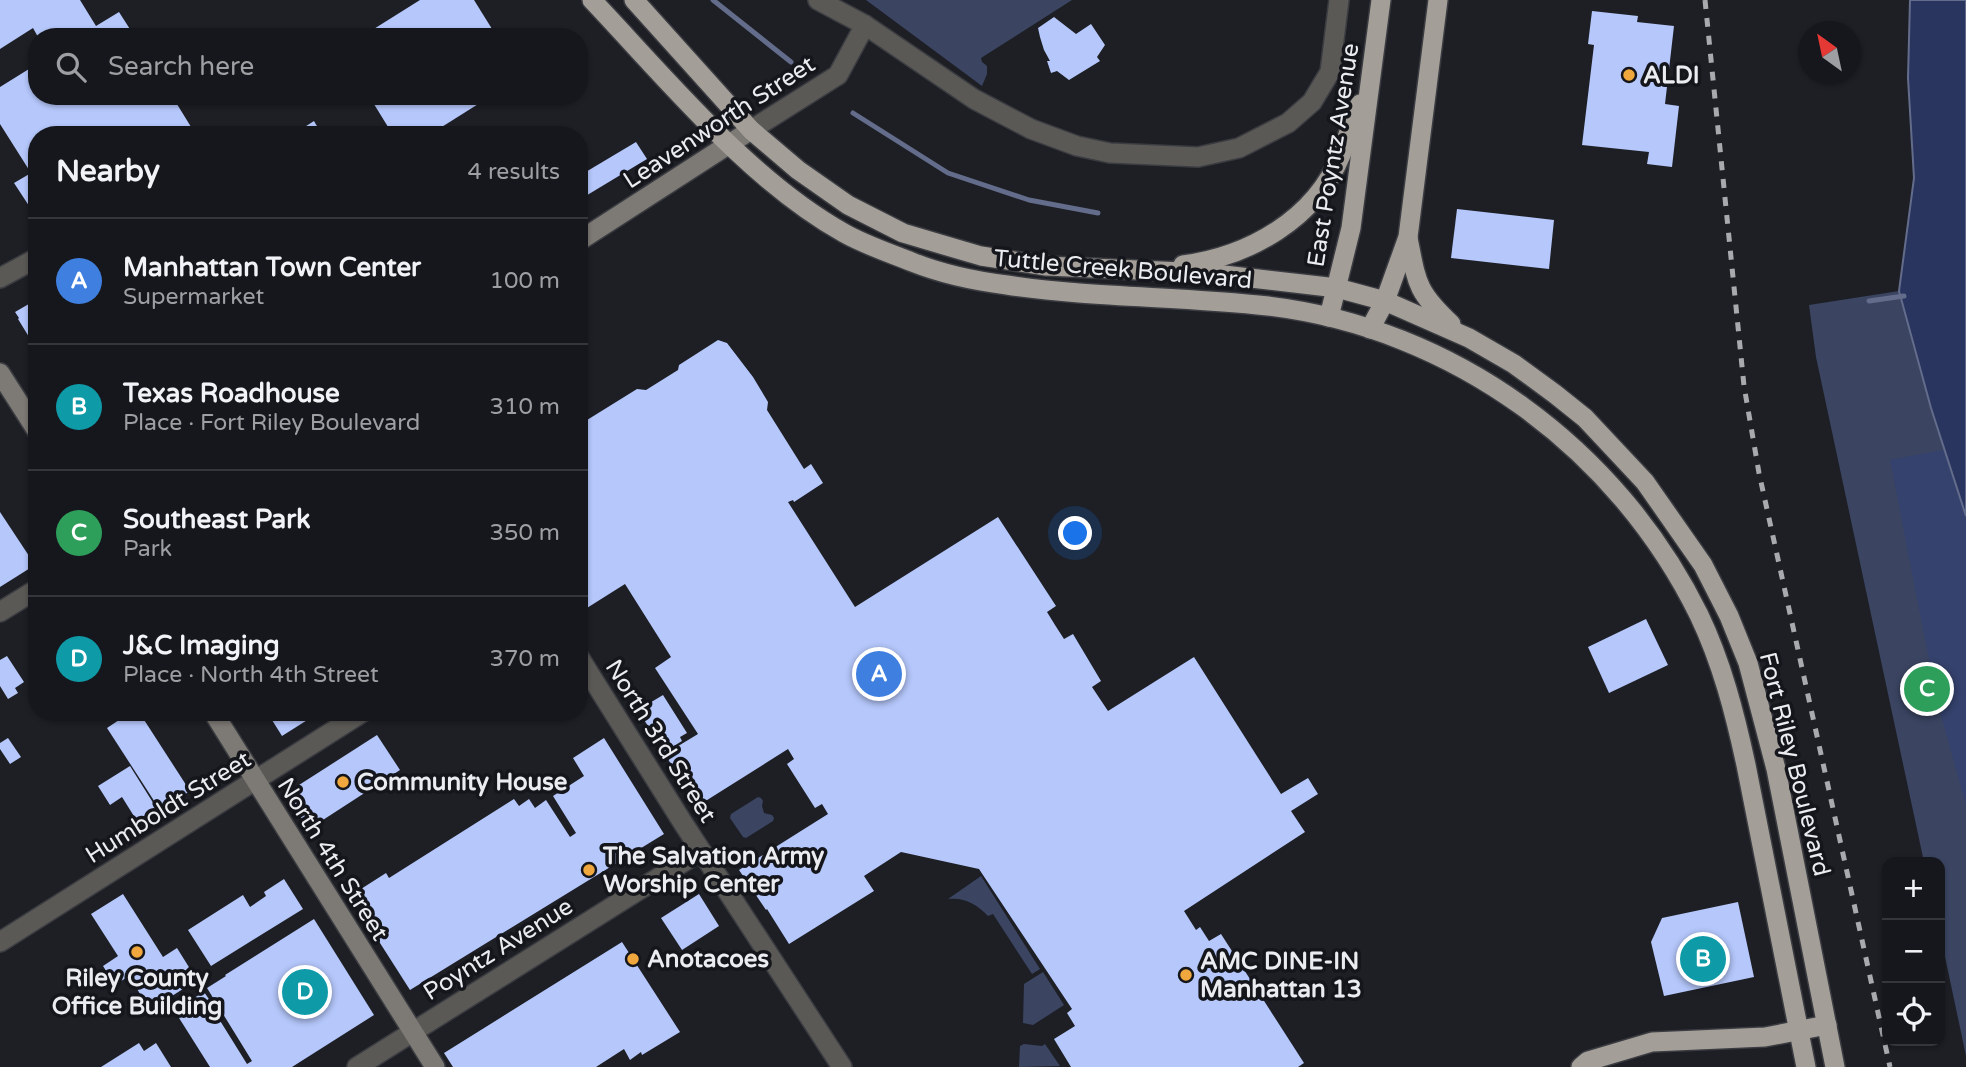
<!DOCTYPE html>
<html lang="en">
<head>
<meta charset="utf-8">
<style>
	:root { --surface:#16171c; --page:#1f2025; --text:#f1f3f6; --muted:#9e9fa3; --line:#35363b; --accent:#0b8043 }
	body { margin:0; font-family:"Varela Round",sans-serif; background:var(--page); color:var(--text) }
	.controls { position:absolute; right:21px; bottom:21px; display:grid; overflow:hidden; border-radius:14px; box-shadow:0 2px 5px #0004 }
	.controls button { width:63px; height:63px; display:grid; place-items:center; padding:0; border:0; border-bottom:2px solid var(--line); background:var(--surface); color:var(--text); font:35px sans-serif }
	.compass { position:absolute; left:1798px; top:21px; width:63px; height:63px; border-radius:50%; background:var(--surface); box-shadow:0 2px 5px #0004; rotate:327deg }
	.you { position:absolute; left:1076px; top:534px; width:24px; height:24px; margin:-18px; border:5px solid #fff; border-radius:50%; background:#1a73e8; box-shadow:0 0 0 10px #1a73e833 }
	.badge { display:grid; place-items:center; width:46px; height:46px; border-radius:50%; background:var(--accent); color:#fff; font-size:23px; font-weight:700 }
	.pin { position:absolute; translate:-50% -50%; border:4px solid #fff; box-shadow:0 2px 7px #0006 }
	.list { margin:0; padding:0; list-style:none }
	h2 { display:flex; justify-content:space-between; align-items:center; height:91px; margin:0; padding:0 28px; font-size:30px }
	h2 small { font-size:23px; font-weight:400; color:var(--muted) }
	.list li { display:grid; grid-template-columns:46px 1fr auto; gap:21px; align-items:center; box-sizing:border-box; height:126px; padding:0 28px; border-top:2px solid var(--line) }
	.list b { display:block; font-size:26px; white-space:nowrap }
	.list p { margin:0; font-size:23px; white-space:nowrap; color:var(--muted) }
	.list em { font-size:23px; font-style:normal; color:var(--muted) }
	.icon { flex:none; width:38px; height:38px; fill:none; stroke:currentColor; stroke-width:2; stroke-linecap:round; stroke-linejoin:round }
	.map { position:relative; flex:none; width:1966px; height:1067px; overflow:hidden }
	.search { position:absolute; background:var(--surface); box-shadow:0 2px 5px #0004; left:28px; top:28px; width:560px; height:77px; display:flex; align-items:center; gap:18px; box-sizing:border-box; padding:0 24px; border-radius:28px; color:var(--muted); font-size:26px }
	.panel { position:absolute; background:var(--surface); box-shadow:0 2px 5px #0004; left:28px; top:126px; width:560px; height:595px; border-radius:28px }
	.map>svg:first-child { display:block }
	.green { fill:#3b4562 }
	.forest { fill:#35426d }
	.water { fill:#29355f; stroke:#636c8a; stroke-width:2 }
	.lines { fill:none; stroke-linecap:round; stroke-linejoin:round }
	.stream { stroke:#636c8a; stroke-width:5 }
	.building { fill:#b5c7fb }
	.minor-casing { stroke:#3a3c41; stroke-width:22 }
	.tertiary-casing { stroke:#3a3c41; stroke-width:22 }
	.secondary-casing { stroke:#3a3c41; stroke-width:22 }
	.trunk-casing { stroke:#3a3c41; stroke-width:22 }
	.minor { stroke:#5b5956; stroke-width:19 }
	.tertiary { stroke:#5b5956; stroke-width:19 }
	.secondary { stroke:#7d7a75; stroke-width:19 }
	.trunk { stroke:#a49e98; stroke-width:19 }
	.rail { stroke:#a8aaae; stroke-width:5; stroke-dasharray:9 9; stroke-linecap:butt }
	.poi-dot { fill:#efa73e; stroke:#14161b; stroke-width:2.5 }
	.labels { text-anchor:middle; stroke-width:7; stroke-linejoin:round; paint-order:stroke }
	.poi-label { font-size:24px; font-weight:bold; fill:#eaecf0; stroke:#14161b; text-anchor:start }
	.street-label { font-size:24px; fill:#eaecf0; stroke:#14161b }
</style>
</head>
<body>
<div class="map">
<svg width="1966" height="1067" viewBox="0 0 1966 1067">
	<rect width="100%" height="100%" fill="#1d1f25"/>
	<g class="green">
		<path d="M 866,0 L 1072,0 L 981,58 L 982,62 L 987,66 L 987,74 L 982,86 Z"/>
		<path d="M 1899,291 L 1931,408 L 1966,516 L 1966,1056 L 1940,933 L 1940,862 L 1924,862 L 1816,357 L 1809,305 Z"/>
		<path d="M 758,797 L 761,798 L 763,801 L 762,806 L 764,813 L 772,815 L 774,818 L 773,821 L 746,838 L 743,837 L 730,818 L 731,814 Z"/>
		<path d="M 981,876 L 1040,969 L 1032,974 L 993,914 L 988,916 C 977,904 964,897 948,899 Z"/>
		<path d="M 1043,972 L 1064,1005 L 1033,1025 L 1023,1023 L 1024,984 Z"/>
		<path d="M 1024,1044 L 1042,1046 L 1045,1044 L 1060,1066 L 1019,1067 L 1020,1046 Z"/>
	</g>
	<path class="forest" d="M 1946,450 L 1966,516 L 1966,805 L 1937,701 L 1890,460 L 1936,451 Z"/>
	<path class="water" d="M 1910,0 L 1966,0 L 1966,516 L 1931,408 L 1899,291 L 1914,178 L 1908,78 Z"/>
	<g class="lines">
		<g class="stream">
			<path d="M 713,0 L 791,62"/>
			<path d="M 853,113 L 948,173 L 1029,200 L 1098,213"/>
			<path d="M 1869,301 L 1904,296"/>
		</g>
	</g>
	<g class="building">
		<path d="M 0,0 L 80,0 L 96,26 L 119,12 L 135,37 L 38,37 L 33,28 L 0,49 Z"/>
		<path d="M 420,0 L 474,0 L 497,37 L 361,37 Z"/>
		<path d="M 1592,11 L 1638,16 L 1637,22 L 1674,26 L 1665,104 L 1679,106 L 1672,167 L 1647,164 L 1649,152 L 1582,145 L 1594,45 L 1588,44 Z"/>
		<path d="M 1054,17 L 1076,34 L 1091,24 L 1105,45 L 1097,57 L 1100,61 L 1069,80 L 1057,71 L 1051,73 L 1047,61 L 1050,61 L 1044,50 L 1040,37 L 1038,28 Z"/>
		<path d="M 37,64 L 37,96 L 172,96 L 196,135 L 37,135 L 37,218 L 14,183 L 31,173 L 0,124 L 0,87 Z"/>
		<path d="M 369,96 L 491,96 L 429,135 L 393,135 Z"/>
		<path d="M 314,121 L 322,135 L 292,135 Z"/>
		<path d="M 636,142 L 647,159 L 579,200 L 579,176 Z"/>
		<path d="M 1457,209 L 1554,220 L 1549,269 L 1451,258 Z"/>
		<path d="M 34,301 L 37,305 L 37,350 L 18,319 L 19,318 L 15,312 Z"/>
		<path d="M 718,340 L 727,343 L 753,377 L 768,402 L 767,410 L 804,469 L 811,464 L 823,483 L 794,502 L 793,500 L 788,502 L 855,607 L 998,517 L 1056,606 L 1047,612 L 1055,625 L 1064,639 L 1073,634 L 1101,681 L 1092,687 L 1108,711 L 1194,657 L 1281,794 L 1308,778 L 1318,794 L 1291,811 L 1305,832 L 1184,911 L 1196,930 L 1200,927 L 1209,941 L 1221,934 L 1304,1063 L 1298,1067 L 1071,1067 L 1054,1039 L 1075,1026 L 1067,1013 L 1072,1009 L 979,869 L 901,852 L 864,876 L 874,891 L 789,944 L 767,909 L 766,910 L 739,870 L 828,814 L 822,804 L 815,808 L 787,764 L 794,759 L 788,749 L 696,807 L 665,754 L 698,734 L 655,668 L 671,657 L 625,584 L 579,613 L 579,425 L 637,389 L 646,390 L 678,370 L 679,365 Z"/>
		<path d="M 0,512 L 35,565 L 0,587 Z"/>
		<path d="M 1646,619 L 1668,665 L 1609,693 L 1588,647 Z"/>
		<path d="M 7,656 L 24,682 L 15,688 L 18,693 L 8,699 L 0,686 L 0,660 Z"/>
		<path d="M 663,695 L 687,733 L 680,737 L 682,741 L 664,752 L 638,710 Z"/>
		<path d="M 131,712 L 139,712 L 190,791 L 160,810 L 107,728 Z"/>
		<path d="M 267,712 L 320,712 L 282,736 Z"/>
		<path d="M 377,735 L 400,770 L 309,829 L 285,794 Z"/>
		<path d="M 8,738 L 21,757 L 10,764 L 0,749 L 0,743 Z"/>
		<path d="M 604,738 L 664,834 L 410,990 L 350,896 L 386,873 L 389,878 L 514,799 L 519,806 L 529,799 L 535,808 L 546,800 L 570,837 L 576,833 L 553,796 L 584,776 L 573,758 Z"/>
		<path d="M 130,766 L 157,809 L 137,821 L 122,797 L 110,805 L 98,786 Z"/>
		<path d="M 284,879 L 303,909 L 211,966 L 188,930 L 243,895 L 250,907 L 266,896 L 264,892 Z"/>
		<path d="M 123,894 L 163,957 L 177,948 L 197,980 L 150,1010 L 129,976 L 115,985 L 103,966 L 118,956 L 91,914 Z"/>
		<path d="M 699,894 L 719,926 L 682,950 L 661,918 Z"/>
		<path d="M 1738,902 L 1754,977 L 1664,996 L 1651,942 L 1662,918 Z"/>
		<path d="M 314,919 L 374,1015 L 292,1067 L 210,1067 L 174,1010 L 204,992 L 211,1002 L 209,1003 L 247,1064 L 252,1061 L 207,988 L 226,976 L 225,975 Z"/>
		<path d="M 622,942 L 680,1032 L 642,1055 L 641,1052 L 630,1060 L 624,1049 L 596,1067 L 453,1067 L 444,1053 Z"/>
		<path d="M 139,1043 L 144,1051 L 156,1043 L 171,1067 L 101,1067 Z"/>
	</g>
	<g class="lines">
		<g class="minor-casing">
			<g id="minor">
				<path d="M 0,278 L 37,258"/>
				<path d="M 0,942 L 363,712"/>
			</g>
		</g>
		<g class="tertiary-casing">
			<g id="tertiary">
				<path d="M 818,0 L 865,25 L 974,99 L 1031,129 L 1077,146 L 1110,153 L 1198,157 L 1239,148 L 1288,123 L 1312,102 L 1330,72 L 1339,0"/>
				<path d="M 751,130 L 838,75 L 865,25"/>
				<path d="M 0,612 L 37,589"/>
				<path d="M 579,657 L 683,823 L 842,1067"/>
				<path d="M 357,1067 L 701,851"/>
			</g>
		</g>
		<g class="secondary-casing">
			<g id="secondary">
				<path d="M 579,241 L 751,130"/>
				<path d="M 0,373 L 37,431"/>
				<path d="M 213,712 L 435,1067"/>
			</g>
		</g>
		<g class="trunk-casing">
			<g id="trunk">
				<path d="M 592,0 C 666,78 749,180 844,233 C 865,245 890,253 912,262 C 942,274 975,281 1007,285 C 1093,298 1181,296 1268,306 C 1453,328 1617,448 1699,615 C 1722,663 1735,714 1746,765 L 1806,1067"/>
				<path d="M 634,0 L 751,130 L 798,170 L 848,205 L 903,233 L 981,256 L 1046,266 L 1207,273 L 1337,288 L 1385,301 L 1469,338 L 1514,364 L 1555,394 L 1585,418 L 1645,482 L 1703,565 L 1729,616 L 1748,663 L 1776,769 L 1835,1067"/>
				<path d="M 1408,238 C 1417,283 1416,291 1451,324"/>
				<path d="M 1183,265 C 1250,256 1315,219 1341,155 C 1348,138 1351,120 1360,104"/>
				<path d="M 1329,317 L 1351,228 L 1381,0"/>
				<path d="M 1370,329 L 1385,301 L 1408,237 L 1438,0"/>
				<path d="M 1581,1067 L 1588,1061 L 1652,1042 L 1765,1037 L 1827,1025"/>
			</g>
		</g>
		<use href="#minor" class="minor"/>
		<use href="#tertiary" class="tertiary"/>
		<use href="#secondary" class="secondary"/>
		<use href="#trunk" class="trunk"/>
		<path class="rail" d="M 1705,0 L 1744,386 L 1759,473 L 1890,1067"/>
	</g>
	<g class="poi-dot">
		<circle cx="1629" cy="75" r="7"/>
		<circle cx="343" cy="782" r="7"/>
		<circle cx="589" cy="870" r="7"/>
		<circle cx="137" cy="952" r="7"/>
		<circle cx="633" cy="959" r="7"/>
		<circle cx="1186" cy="975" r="7"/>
	</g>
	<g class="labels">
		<g class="poi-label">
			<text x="1643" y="83">ALDI</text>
			<text x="357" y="790">Community House</text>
			<text x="603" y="864">The Salvation Army<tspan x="603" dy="28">Worship Center</tspan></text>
			<text x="647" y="967">Anotacoes</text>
			<text x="1200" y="969">AMC DINE-IN<tspan x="1200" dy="28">Manhattan 13</tspan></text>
			<text x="137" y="986" text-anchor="middle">Riley County<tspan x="137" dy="28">Office Building</tspan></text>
		</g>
		<g class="street-label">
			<text transform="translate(719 122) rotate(-33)" y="8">Leavenworth Street</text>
			<text transform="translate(1333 155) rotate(-81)" y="8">East Poyntz Avenue</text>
			<text transform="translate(1123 269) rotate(5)" y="8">Tuttle Creek Boulevard</text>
			<text transform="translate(661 741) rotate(58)" y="8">North 3rd Street</text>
			<text transform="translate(1795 764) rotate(76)" y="8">Fort Riley Boulevard</text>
			<text transform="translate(168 807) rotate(-32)" y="8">Humboldt Street</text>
			<text transform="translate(333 859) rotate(58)" y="8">North 4th Street</text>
			<text transform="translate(498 949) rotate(-32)" y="8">Poyntz Avenue</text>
		</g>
	</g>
</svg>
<div class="controls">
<button>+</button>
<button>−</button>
<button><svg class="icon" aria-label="locate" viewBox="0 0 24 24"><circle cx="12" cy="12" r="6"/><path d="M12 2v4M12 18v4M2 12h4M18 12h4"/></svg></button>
</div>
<svg class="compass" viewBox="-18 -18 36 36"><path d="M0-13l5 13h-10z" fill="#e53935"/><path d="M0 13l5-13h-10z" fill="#9e9fa3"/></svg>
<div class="you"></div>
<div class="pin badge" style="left:879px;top:674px;background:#3f7fe0">A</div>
<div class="pin badge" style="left:1703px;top:959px;background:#0f9aa8">B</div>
<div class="pin badge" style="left:1927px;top:689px;background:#2e9e5b">C</div>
<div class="pin badge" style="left:305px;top:992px;background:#0f9aa8">D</div>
<div class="search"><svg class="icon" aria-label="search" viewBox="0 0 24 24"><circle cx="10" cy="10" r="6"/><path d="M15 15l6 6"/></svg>Search here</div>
<section class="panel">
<h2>Nearby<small>4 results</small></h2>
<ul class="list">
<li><span class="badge" style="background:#3f7fe0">A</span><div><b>Manhattan Town Center</b><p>Supermarket</p></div><em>100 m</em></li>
<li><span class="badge" style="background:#0f9aa8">B</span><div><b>Texas Roadhouse</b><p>Place · Fort Riley Boulevard</p></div><em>310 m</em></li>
<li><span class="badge" style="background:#2e9e5b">C</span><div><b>Southeast Park</b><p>Park</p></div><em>350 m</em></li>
<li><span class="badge" style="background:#0f9aa8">D</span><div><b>J&amp;C Imaging</b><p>Place · North 4th Street</p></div><em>370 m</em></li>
</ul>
</section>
</div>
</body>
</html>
